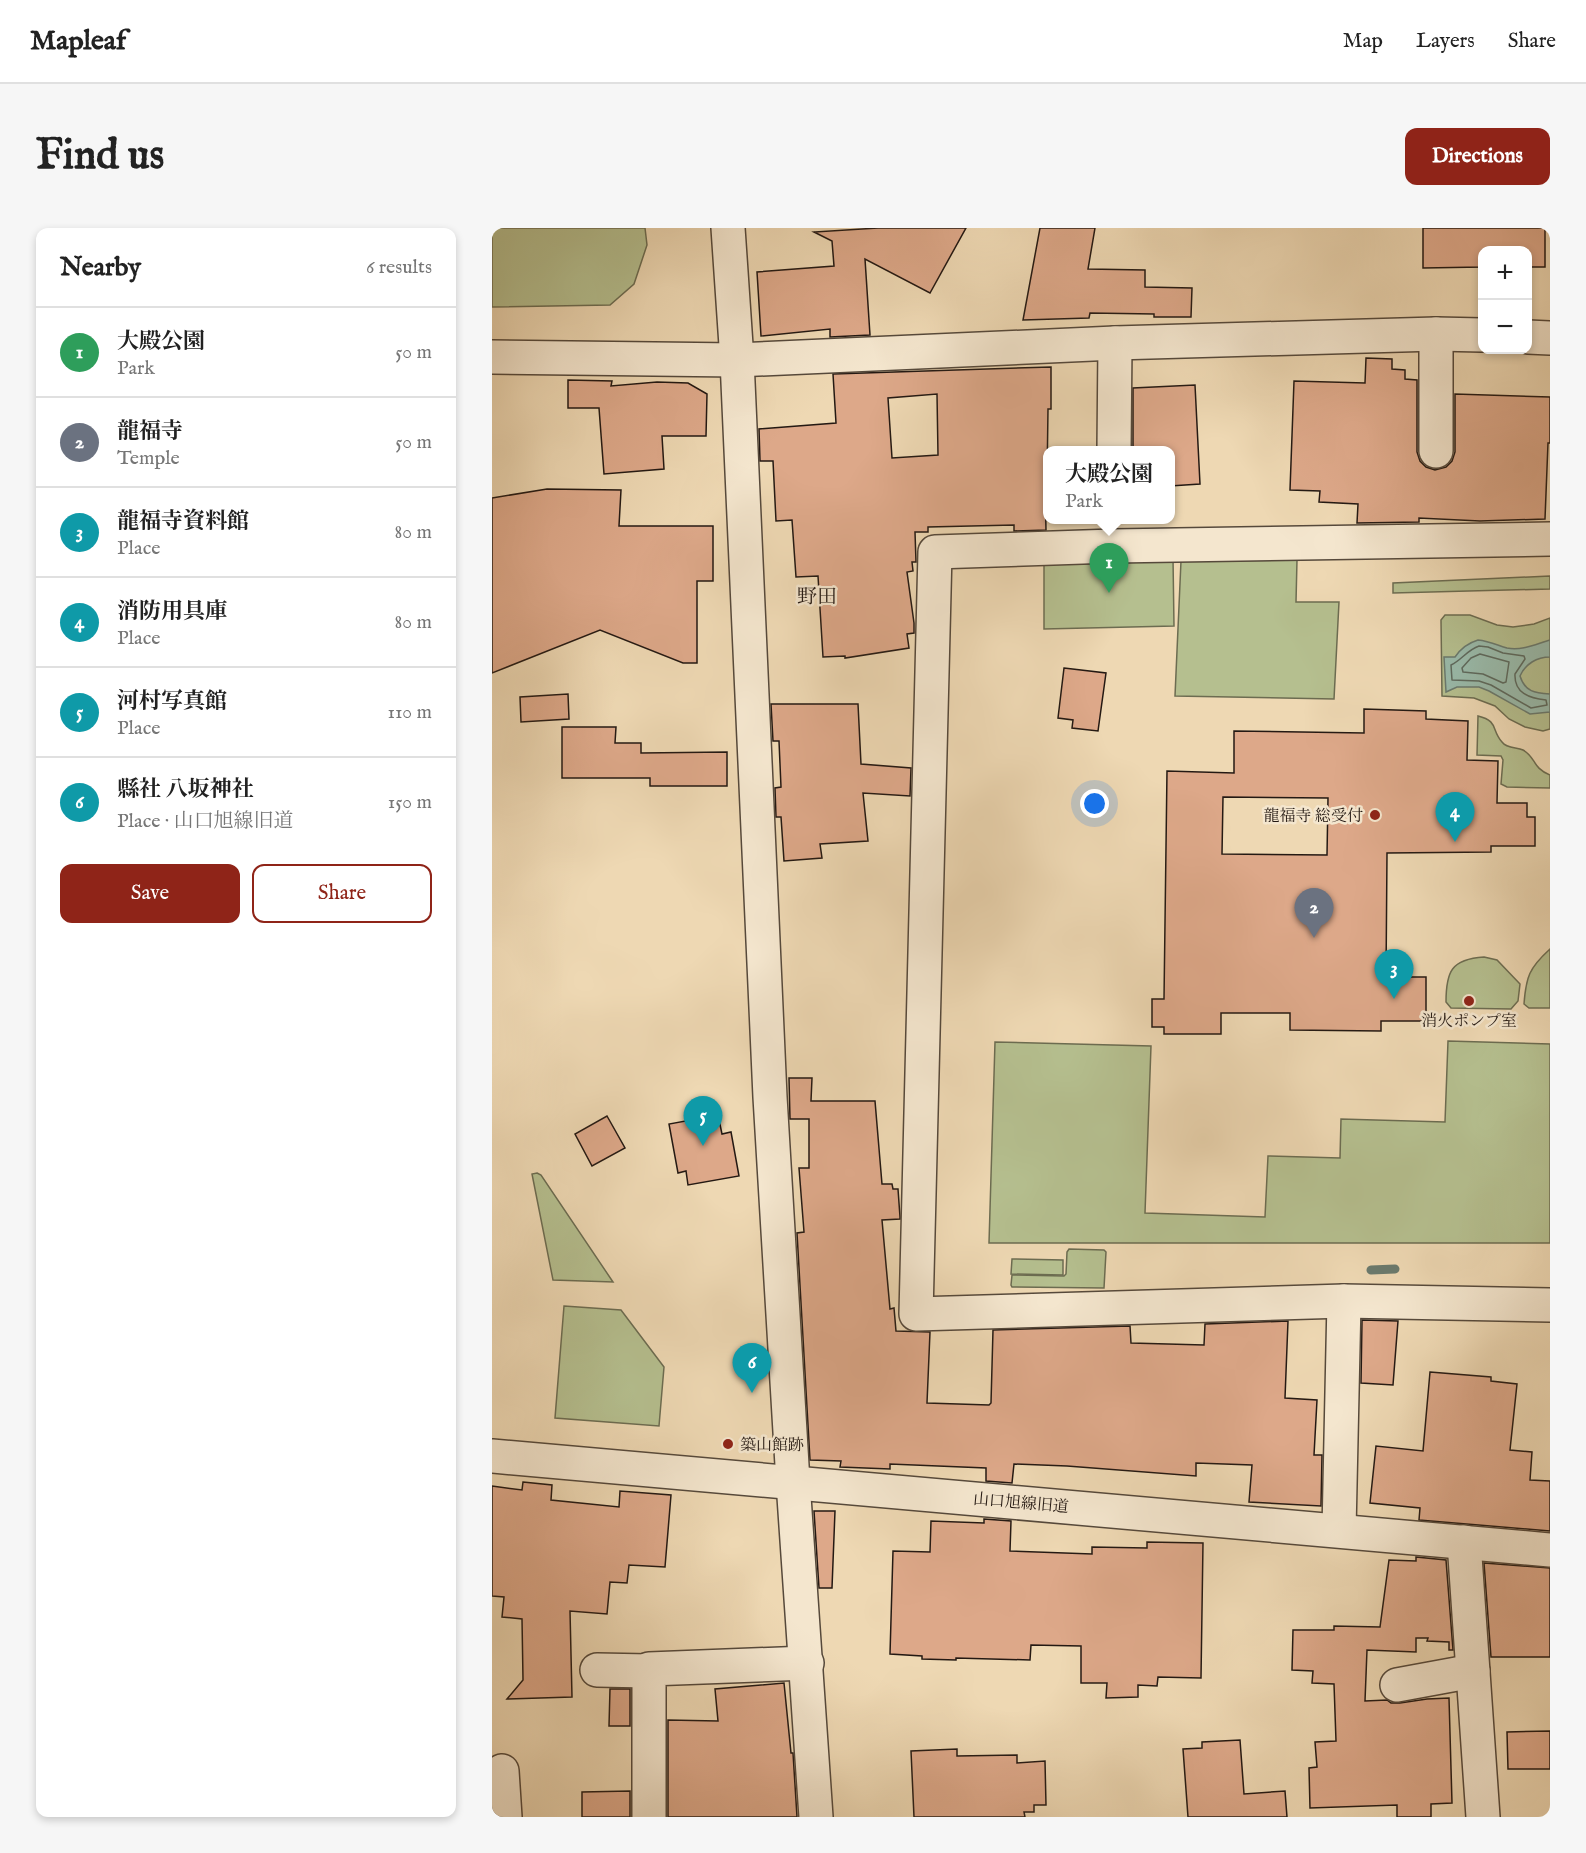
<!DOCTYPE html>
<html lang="en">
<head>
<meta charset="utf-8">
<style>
	:root { --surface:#fff; --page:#f6f6f6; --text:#222; --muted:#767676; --line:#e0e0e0; --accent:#8f2418 }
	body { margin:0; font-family:"IM FELL English","Noto Serif JP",serif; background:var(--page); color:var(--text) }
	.controls { position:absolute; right:18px; top:18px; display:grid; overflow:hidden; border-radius:12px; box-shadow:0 3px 9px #0003 }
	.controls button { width:54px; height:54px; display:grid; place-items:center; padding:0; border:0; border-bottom:2px solid var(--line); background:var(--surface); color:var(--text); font:30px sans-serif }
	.you { position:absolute; left:603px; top:576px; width:21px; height:21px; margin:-15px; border:4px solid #fff; border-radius:50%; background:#1a73e8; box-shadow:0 0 0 9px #1a73e833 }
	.badge { display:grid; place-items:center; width:39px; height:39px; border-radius:50%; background:var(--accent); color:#fff; font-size:20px; font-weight:700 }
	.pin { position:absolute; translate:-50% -50px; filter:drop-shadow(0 2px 3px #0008) }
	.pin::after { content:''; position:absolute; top:32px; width:21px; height:18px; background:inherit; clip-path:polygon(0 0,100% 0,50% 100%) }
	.popup { position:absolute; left:551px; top:218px; width:132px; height:78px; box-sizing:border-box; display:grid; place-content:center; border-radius:12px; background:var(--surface); filter:drop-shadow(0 2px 4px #0005); font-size:20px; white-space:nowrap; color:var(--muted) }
	.popup b { font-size:22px; color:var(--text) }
	.popup::after { content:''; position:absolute; left:50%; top:100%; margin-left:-12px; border:12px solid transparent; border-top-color:var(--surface) }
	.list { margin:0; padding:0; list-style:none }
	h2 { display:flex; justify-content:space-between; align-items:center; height:78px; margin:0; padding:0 24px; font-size:26px }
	h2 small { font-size:20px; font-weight:400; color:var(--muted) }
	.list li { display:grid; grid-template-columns:39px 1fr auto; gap:18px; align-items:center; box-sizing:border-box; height:90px; padding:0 24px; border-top:2px solid var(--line) }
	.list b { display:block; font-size:22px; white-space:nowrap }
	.list p { margin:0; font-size:20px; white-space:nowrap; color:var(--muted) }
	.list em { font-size:20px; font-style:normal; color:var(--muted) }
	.actions { display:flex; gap:12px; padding:18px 24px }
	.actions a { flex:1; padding:14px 0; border:2px solid var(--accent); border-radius:12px; text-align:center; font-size:21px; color:var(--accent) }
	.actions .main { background:var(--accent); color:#fff }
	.map { position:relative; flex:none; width:1058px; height:1589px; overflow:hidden; border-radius:12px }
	header { display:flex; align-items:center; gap:36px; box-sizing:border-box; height:84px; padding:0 30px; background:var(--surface); border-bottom:2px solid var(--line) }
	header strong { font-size:28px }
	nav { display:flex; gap:33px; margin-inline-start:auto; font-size:21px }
	.intro { display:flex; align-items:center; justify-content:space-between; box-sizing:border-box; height:144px; padding:0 36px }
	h1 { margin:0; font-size:42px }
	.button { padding:15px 27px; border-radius:12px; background:var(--accent); color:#fff; font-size:21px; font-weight:700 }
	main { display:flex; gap:36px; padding:0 36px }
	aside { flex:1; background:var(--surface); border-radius:12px; box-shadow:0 3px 9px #0003 }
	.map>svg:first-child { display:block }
	.green { fill:#b5bf8f; stroke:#6c6c51; stroke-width:1.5 }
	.water { fill:#99baaa; stroke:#6a7a6e; stroke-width:1.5 }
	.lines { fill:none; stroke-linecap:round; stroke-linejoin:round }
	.shore { stroke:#5e6a5e; stroke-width:1.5 }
	.stream { stroke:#6a7a6e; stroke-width:9 }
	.building { fill:#dda889; stroke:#241913; stroke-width:1.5; fill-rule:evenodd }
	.minor-casing { stroke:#56493b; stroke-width:36 }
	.tertiary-casing { stroke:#56493b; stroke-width:36 }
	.minor { stroke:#f4e6ce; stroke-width:33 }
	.tertiary { stroke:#f4e6ce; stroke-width:33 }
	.poi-dot { fill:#8f2418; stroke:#f4e6ce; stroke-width:2 }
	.labels { text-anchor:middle; stroke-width:5; stroke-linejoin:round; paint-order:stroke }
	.poi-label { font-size:16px; fill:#241913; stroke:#f4e6ce; text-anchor:end }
	.street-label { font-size:16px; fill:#241913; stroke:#f4e6ce }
	.quarter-label { font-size:20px; fill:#241913; stroke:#f4e6ce }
</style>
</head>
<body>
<header>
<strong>Mapleaf</strong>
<nav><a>Map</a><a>Layers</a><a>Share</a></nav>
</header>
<div class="intro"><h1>Find us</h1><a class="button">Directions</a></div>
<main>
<aside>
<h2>Nearby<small>6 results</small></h2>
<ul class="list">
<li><span class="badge" style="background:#2e9e5b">1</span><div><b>大殿公園</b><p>Park</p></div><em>50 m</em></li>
<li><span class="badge" style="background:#6b7280">2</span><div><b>龍福寺</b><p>Temple</p></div><em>50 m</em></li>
<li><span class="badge" style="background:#0f9aa8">3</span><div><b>龍福寺資料館</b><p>Place</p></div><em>80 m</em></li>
<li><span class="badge" style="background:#0f9aa8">4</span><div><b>消防用具庫</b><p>Place</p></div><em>80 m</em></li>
<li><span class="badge" style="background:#0f9aa8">5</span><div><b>河村写真館</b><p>Place</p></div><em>110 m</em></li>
<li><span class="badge" style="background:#0f9aa8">6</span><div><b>縣社 八坂神社</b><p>Place · 山口旭線旧道</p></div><em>150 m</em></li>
</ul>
<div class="actions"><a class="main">Save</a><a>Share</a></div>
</aside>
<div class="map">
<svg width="1058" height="1589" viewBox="0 0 1058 1589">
	<rect width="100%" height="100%" fill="#eed8b3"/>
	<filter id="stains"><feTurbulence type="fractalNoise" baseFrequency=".00333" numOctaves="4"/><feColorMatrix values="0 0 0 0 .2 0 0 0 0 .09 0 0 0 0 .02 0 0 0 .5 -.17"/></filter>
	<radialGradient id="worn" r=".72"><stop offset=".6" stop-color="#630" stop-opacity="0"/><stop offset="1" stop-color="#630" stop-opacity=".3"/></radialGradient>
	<g class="green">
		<path d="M 0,0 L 153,0 L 155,17 L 142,56 L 118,77 L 0,79 Z"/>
		<path d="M 681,330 L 682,398 L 552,401 L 552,332 Z"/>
		<path d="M 805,332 L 804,374 L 847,374 L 842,471 L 683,468 L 689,333 Z"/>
		<path d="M 1058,348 L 1058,361 L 901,365 L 901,355 Z"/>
		<path d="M 953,387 L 978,387 L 1005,397 L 1021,399 L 1042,396 L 1058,390 L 1058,501 L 1051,503 L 1033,499 L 1017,491 L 1003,478 L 982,470 L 950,468 L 949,392 Z"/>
		<path d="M 986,488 C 1007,493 999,502 1010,514 C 1015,521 1025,519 1031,522 C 1044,529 1040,540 1058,547 L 1058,560 L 1015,559 L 1009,556 L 1011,532 L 1009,528 L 985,527 Z"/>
		<path d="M 1058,721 L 1058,780 L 1037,780 L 1032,776 C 1034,749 1037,740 1058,721 Z"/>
		<path d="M 992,729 L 1005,732 L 1028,756 L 1026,773 L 1019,781 L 959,780 L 954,774 C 954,744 959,731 992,729 Z"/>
		<path d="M 956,813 L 1058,816 L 1058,1015 L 497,1015 L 503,814 L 659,818 L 653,985 L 773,989 L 776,928 L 848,930 L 849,891 L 953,894 Z"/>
		<path d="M 45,945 L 49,947 L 121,1054 L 61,1052 L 40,946 Z"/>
		<path d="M 577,1021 L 612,1022 L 614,1024 L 612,1060 L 520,1059 L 519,1057 L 520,1047 L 572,1048 L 574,1046 L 575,1024 Z"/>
		<path d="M 520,1031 L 571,1032 L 571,1047 L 519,1046 Z"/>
		<path d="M 72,1078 L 129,1082 L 172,1139 L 167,1198 L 63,1190 Z"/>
	</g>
	<path class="water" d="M 986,412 C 997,413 1005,417 1015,420 C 1030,423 1044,416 1058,412 L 1058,429 C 1045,429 1033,436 1028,448 C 1033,464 1043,465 1058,466 L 1058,484 L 1038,486 L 997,463 L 987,459 L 965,459 L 954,464 L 952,429 L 963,429 C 969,420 976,415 986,412 Z"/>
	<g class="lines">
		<g class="shore">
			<path d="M 987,418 L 996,419 L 1011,425 L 1032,428 L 1033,431 L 1023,446 C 1022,465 1037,470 1054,472 L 1055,477 L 1039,480 L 999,457 L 987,453 L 960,452 L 959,437 C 970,432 975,422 987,418 Z"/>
			<path d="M 988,426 L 1017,434 L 1014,454 L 1011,455 L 991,446 L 971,444 L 970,440 L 979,430 Z"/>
		</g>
		<path class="stream" d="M 879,1042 L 903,1041"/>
	</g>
	<g class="building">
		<path d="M 386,0 L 474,0 L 438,65 L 373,31 L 378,107 L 338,109 L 338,101 L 269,108 L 265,44 L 342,38 L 340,13 L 322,4 Z"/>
		<path d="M 548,0 L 603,0 L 596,41 L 653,42 L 653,59 L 700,60 L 699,89 L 662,89 L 662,86 L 598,85 L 597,90 L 531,92 Z"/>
		<path d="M 931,0 L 1053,0 L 1053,39 L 1035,39 L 1035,22 L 990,22 L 990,39 L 931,40 Z"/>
		<path d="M 874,130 L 900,131 L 900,141 L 913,142 L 913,151 L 925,152 L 925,224 L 928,233 L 934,239 L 943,242 L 954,239 L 960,233 L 963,224 L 963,166 L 1058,169 L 1058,215 L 1056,215 L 1053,291 L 988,293 L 927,290 L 927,294 L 865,295 L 866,276 L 827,274 L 828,263 L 798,262 L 802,153 L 873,155 Z"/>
		<path d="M 559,139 L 559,181 L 556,181 L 555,253 L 553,253 L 554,302 L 522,303 L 522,297 L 436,299 L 436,304 L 423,304 L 424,334 L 420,334 L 421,343 L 415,344 L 422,395 L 422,405 L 415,406 L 417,420 L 353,430 L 353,428 L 331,429 L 326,348 L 304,349 L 300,292 L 284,293 L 281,233 L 268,233 L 267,201 L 344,195 L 341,146 ZM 445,166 L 446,227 L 400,230 L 396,170 Z"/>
		<path d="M 76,152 L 120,153 L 119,158 L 165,154 L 196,155 L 215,166 L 214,208 L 170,208 L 172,241 L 112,246 L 107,180 L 76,180 Z"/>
		<path d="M 703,157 L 708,256 L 678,258 L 678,222 L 641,222 L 641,160 Z"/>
		<path d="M 55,261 L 129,262 L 127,298 L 221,298 L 221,353 L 205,353 L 205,435 L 191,435 L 108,402 L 0,445 L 0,270 Z"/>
		<path d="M 572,440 L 614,445 L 606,503 L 580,500 L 581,492 L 566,490 Z"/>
		<path d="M 76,466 L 77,491 L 29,494 L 28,469 Z"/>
		<path d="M 279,476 L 366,476 L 369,536 L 419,540 L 418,568 L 371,565 L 376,613 L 328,616 L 330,630 L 292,633 L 289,589 L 284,589 L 283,560 L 289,559 L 287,513 L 281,513 Z"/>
		<path d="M 872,481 L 934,483 L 934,491 L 976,493 L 975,532 L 1006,533 L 1005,575 L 1035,575 L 1035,589 L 1043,589 L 1043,618 L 999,618 L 999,624 L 895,625 L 894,749 L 934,749 L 934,793 L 889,793 L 889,803 L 798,802 L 798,785 L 729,785 L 729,806 L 672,806 L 672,799 L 660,799 L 660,771 L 672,771 L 675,543 L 742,545 L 742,503 L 872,505 ZM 731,569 L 836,570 L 835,627 L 730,626 Z"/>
		<path d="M 70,499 L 124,499 L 123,515 L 149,515 L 149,525 L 235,524 L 235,558 L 158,558 L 158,550 L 70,550 Z"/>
		<path d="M 297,850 L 320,850 L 319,873 L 383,873 L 390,956 L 400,956 L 401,961 L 406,961 L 408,989 L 408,991 L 390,992 L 398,1081 L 402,1080 L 404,1103 L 438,1104 L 435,1175 L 497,1177 L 499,1175 L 501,1102 L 638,1098 L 639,1115 L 712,1117 L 713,1096 L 796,1093 L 793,1170 L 825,1172 L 822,1227 L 830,1227 L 829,1278 L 757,1274 L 760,1237 L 704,1235 L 704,1248 L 575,1238 L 522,1236 L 520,1255 L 494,1253 L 494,1240 L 398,1236 L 398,1241 L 348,1239 L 349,1233 L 318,1232 L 305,1005 L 312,1004 L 307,940 L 317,940 L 317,891 L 298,891 Z"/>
		<path d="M 226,887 L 230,906 L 239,904 L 247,948 L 196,957 L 194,943 L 186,945 L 177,896 Z"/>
		<path d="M 115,888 L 133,920 L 100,938 L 83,906 Z"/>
		<path d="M 870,1092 L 906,1093 L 901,1157 L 869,1155 Z"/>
		<path d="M 938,1144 L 999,1149 L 999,1153 L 1025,1156 L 1018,1222 L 1040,1224 L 1038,1252 L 1058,1253 L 1058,1303 L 927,1292 L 928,1280 L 878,1275 L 884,1218 L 931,1223 Z"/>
		<path d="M 31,1254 L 60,1257 L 59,1272 L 127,1279 L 128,1263 L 179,1267 L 173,1339 L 137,1337 L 135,1355 L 118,1354 L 115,1386 L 78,1383 L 80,1469 L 15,1471 L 31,1452 L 30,1391 L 10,1389 L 12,1369 L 0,1368 L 0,1258 L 30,1262 Z"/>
		<path d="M 322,1283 L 343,1283 L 340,1360 L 327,1360 Z"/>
		<path d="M 492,1291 L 519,1293 L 518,1323 L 600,1326 L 600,1319 L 655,1320 L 655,1314 L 711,1315 L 709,1450 L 666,1449 L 665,1458 L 646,1457 L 646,1469 L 614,1470 L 615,1455 L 589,1455 L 589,1418 L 539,1417 L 538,1432 L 464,1430 L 464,1432 L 430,1431 L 430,1428 L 398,1426 L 401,1323 L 438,1324 L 439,1293 L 492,1295 Z"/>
		<path d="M 924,1329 L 954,1332 L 961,1422 L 957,1422 L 957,1414 L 935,1413 L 936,1410 L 924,1410 L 924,1424 L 875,1422 L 873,1473 L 895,1472 L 899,1475 L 908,1475 L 935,1471 L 957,1470 L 960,1575 L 939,1576 L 939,1589 L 905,1589 L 905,1577 L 818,1580 L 817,1540 L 825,1539 L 823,1514 L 844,1513 L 842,1456 L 820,1455 L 821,1443 L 800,1442 L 801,1402 L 842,1402 L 842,1398 L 888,1399 L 897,1332 L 924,1333 Z"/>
		<path d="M 992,1335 L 1058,1340 L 1058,1429 L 999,1429 Z"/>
		<path d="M 292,1455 L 299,1525 L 301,1525 L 305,1589 L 176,1589 L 176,1492 L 226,1493 L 223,1461 Z"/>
		<path d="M 118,1461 L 138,1461 L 138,1498 L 117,1498 Z"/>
		<path d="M 1058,1503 L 1058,1541 L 1016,1541 L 1015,1504 Z"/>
		<path d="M 748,1512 L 752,1566 L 793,1563 L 795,1589 L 696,1589 L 691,1521 L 710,1520 L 710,1514 Z"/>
		<path d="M 465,1521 L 465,1528 L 525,1527 L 525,1535 L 553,1533 L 554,1577 L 542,1577 L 542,1584 L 532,1584 L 533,1589 L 422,1589 L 419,1523 Z"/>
		<path d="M 138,1563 L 138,1589 L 90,1589 L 90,1564 Z"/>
	</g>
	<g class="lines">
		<g class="minor-casing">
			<g id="minor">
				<path d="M 1036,109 L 1058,110"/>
				<path d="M 0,129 L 245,132 L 623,115 L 944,106 L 990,107"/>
				<path d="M 245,132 L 278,869 L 301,1254 L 324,1589"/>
				<path d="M 622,222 L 623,115"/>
				<path d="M 944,223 L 944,106"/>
				<path d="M 1058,311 L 621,318 L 443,324 L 424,1086 L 852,1073 L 1058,1077"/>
				<path d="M 0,1228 L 1058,1322"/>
				<path d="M 847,1302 L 852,1073"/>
				<path d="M 972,1314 L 991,1589"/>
				<path d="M 105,1442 L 157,1443"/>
				<path d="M 905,1457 L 981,1443"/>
				<path d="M 10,1543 L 13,1589"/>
				<path d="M 157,1589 L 157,1441 L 315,1435"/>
			</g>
		</g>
		<g class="tertiary-casing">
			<path id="tertiary" d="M 236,0 L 245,132"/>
		</g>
		<use href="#minor" class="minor"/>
		<use href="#tertiary" class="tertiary"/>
	</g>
	<g class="poi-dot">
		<circle cx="883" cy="587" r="6"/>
		<circle cx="977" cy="773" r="6"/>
		<circle cx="236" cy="1216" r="6"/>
	</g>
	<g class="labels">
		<g class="poi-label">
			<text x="871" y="593">龍福寺 総受付</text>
			<text x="977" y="798" text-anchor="middle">消火ポンプ室</text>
			<text x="248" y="1222" text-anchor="start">築山館跡</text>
		</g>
		<g class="street-label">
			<text transform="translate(529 1274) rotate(5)" y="6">山口旭線旧道</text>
		</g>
		<g class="quarter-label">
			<text x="325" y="375">野田</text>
		</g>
	</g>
	<rect width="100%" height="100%" filter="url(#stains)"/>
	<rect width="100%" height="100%" fill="url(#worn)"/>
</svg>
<div class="controls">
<button>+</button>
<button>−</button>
</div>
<div class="you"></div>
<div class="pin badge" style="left:617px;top:365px;background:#2e9e5b">1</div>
<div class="popup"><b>大殿公園</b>Park</div>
<div class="pin badge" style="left:822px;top:710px;background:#6b7280">2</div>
<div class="pin badge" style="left:902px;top:771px;background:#0f9aa8">3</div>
<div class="pin badge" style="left:963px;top:614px;background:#0f9aa8">4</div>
<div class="pin badge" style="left:211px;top:918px;background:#0f9aa8">5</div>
<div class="pin badge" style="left:260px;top:1165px;background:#0f9aa8">6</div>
</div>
</main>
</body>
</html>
